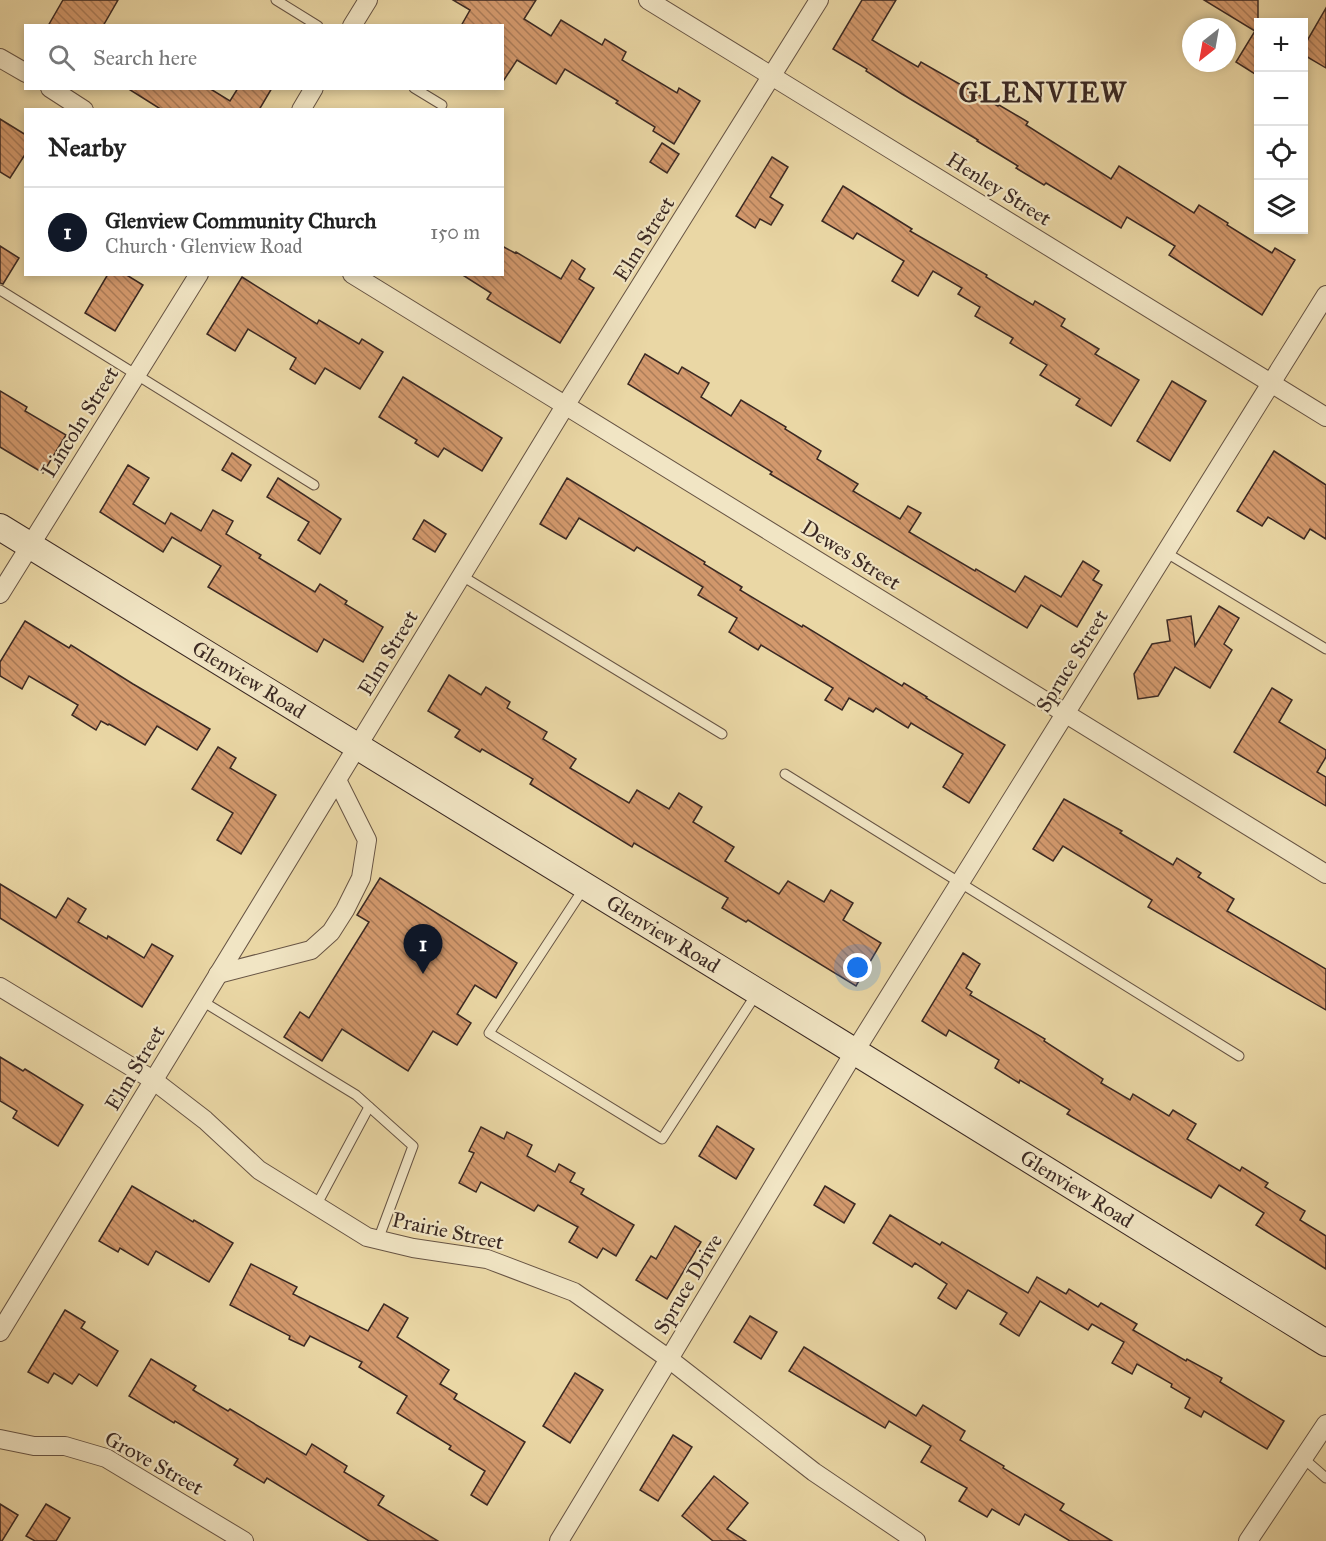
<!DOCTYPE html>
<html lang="en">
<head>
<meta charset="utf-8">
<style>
	:root { --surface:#fff; --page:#f6f6f6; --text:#222; --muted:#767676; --line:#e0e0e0; --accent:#111827 }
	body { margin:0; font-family:"IM FELL Great Primer",serif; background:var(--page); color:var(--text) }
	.controls { position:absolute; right:18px; top:18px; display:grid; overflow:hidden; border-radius:0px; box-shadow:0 3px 9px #0003 }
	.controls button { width:54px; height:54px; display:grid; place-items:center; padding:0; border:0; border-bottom:2px solid var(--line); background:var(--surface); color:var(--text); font:30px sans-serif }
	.compass { position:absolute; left:1182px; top:18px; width:54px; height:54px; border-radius:50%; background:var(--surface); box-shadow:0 3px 9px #0003; rotate:211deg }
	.you { position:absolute; left:858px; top:968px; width:21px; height:21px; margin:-15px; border:4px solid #fff; border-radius:50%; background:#1a73e8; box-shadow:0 0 0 9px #1a73e833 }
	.badge { display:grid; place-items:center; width:39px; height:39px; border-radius:50%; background:var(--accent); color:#fff; font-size:20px; font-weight:700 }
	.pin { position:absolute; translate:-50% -50px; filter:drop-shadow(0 2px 3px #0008) }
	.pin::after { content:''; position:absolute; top:32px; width:21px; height:18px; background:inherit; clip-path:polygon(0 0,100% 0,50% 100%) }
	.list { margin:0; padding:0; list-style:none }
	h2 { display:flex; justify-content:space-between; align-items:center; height:78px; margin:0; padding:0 24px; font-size:26px }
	h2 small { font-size:20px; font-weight:400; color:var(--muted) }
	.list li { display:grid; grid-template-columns:39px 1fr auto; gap:18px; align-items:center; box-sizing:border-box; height:90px; padding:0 24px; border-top:2px solid var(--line) }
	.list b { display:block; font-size:22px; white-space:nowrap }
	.list p { margin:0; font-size:20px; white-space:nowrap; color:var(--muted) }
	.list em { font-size:20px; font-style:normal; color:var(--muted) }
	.icon { flex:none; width:33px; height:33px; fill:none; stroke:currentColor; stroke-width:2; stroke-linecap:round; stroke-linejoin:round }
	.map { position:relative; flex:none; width:1326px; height:1541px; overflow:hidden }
	.search { position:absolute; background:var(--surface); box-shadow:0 3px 9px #0003; left:24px; top:24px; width:480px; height:66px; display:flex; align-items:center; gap:15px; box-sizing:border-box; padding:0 21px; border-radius:0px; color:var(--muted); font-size:22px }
	.panel { position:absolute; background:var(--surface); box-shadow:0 3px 9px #0003; left:24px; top:108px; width:480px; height:168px; border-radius:0px }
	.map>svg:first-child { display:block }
	.building { fill:url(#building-back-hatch); stroke:#3b2923; stroke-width:1.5 }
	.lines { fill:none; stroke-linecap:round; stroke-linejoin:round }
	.service-casing { stroke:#675444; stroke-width:11 }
	.minor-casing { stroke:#675444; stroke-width:20 }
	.secondary-casing { stroke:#3b2923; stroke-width:28 }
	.service { stroke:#f1e5c4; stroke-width:9 }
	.minor { stroke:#f1e5c4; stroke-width:18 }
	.secondary { stroke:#f1e5c4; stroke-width:26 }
	.labels { text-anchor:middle; stroke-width:4.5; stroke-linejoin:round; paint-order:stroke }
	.street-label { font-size:21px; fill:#3b2923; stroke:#f1e5c4 }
	.district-label { font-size:27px; font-weight:bold; letter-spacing:1.5px; fill:#3b2923; stroke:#f1e5c4 }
</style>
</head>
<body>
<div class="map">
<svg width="1326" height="1541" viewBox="0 0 1326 1541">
	<defs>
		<pattern id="building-back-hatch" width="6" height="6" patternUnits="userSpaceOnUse" patternTransform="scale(1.5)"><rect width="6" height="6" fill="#d3996d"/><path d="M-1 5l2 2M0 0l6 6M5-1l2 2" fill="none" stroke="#ac7d59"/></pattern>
	</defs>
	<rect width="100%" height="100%" fill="#ead7a5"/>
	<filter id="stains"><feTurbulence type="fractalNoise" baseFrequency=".00333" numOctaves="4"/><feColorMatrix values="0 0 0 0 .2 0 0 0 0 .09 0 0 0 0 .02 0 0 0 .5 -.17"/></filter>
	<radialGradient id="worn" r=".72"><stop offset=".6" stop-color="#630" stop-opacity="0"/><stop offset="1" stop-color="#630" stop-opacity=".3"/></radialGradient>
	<g class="building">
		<path d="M 63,0 L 118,0 L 103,26 L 48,26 Z"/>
		<path d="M 453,0 L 536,0 L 524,19 L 551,36 L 561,20 L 602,45 L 605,39 L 626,52 L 622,60 L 677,93 L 679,88 L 700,101 L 674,144 L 653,131 L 655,127 L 616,103 L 618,101 L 565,69 L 556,84 L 517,60 L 502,83 L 502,26 L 461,26 L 470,10 Z"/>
		<path d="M 862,0 L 896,0 L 872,40 L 918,67 L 921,62 L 998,106 L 999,105 L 1028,122 L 1026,125 L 1111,179 L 1119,166 L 1194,213 L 1199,205 L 1228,223 L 1227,225 L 1272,253 L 1275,248 L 1295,260 L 1262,315 L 1169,255 L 1175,246 L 1127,217 L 1121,228 L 1046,183 L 1044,185 L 1016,168 L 1018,166 L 977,141 L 978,140 L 902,94 L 866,71 L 867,69 L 833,49 Z"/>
		<path d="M 1204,0 L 1258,0 L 1258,76 L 1236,62 L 1255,31 Z"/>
		<path d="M 1326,8 L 1326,68 L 1304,55 L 1304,46 Z"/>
		<path d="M 127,88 L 209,88 L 230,101 L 238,88 L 272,88 L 259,110 L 162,110 Z"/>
		<path d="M 0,119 L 26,135 L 26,153 L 10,178 L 0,172 Z"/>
		<path d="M 662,143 L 679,154 L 667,173 L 650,162 Z"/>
		<path d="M 772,157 L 788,167 L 770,197 L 783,205 L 771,225 L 760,219 L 755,228 L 736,216 Z"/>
		<path d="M 843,186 L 912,229 L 910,231 L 987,275 L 986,277 L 1033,305 L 1035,301 L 1065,319 L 1061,326 L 1099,349 L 1095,354 L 1139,380 L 1111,426 L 1076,405 L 1080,399 L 1040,375 L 1047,365 L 1010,343 L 1013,338 L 975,316 L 980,307 L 958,294 L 962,288 L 933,271 L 918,296 L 892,281 L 904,261 L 857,233 L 853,239 L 822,221 Z"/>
		<path d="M 0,246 L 19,258 L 3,284 L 0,283 Z"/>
		<path d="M 502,246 L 515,253 L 516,252 L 561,279 L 572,260 L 585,269 L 579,279 L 594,288 L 560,343 L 487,299 L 491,293 L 461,274 L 502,274 Z"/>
		<path d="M 108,274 L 125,274 L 143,285 L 115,331 L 85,313 Z"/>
		<path d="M 242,277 L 317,324 L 319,320 L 359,344 L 362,339 L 383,352 L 360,389 L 325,368 L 315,384 L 290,369 L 296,358 L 248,329 L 235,351 L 207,334 Z"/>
		<path d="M 645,354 L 678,374 L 682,367 L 709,383 L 701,397 L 731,416 L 741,400 L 786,427 L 785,429 L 821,451 L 817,459 L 858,484 L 853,491 L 900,519 L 908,506 L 921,513 L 909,532 L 975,571 L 976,569 L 1015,592 L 1025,576 L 1061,597 L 1083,561 L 1099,571 L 1093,580 L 1102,585 L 1077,627 L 1041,605 L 1027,628 L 770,474 L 772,472 L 628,384 Z"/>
		<path d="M 403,377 L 502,438 L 482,471 L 444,448 L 438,457 L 415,443 L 417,440 L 379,417 Z"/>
		<path d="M 1172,381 L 1206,401 L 1170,461 L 1137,441 Z"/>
		<path d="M 0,391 L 27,407 L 25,411 L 66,435 L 43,473 L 0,447 Z"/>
		<path d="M 1274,451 L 1326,485 L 1326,539 L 1310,529 L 1304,539 L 1268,517 L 1262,526 L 1237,511 Z"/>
		<path d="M 232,453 L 251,465 L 241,481 L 222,470 Z"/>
		<path d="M 128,465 L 149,478 L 133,504 L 165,524 L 171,513 L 201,531 L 213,510 L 233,521 L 226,534 L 261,555 L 259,558 L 315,592 L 320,584 L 347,601 L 345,604 L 383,627 L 363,662 L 324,639 L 317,652 L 208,587 L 221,566 L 172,537 L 163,552 L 100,512 Z"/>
		<path d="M 278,478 L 341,519 L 320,554 L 298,540 L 309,522 L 267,497 Z"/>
		<path d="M 567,478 L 705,562 L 704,564 L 742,587 L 740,590 L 802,627 L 803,625 L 902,686 L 904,683 L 927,697 L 926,698 L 1005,745 L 969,803 L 943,787 L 963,754 L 911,723 L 908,728 L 876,708 L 873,712 L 849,698 L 842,710 L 825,700 L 833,688 L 761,645 L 758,650 L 729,632 L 737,618 L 698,595 L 703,587 L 637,547 L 634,551 L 579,518 L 566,539 L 540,524 Z"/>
		<path d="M 424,520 L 446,534 L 435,552 L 413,539 Z"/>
		<path d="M 1219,606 L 1239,618 L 1224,644 L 1232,650 L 1210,688 L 1175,667 L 1158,696 L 1138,699 L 1134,674 L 1152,644 L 1170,641 L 1167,620 L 1191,616 L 1195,646 Z"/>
		<path d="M 25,621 L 69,648 L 71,645 L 133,684 L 210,729 L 197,750 L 157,726 L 145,745 L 109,724 L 108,725 L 101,721 L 96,730 L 72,715 L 78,705 L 29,676 L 22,689 L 0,676 L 0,662 Z"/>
		<path d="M 449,675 L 481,695 L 486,687 L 510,702 L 507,708 L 547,732 L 543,739 L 576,759 L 570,768 L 629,803 L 637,790 L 669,809 L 679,793 L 702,807 L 693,822 L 734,847 L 725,861 L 779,894 L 788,881 L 824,902 L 831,890 L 853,903 L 843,920 L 881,943 L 856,986 L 748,920 L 746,922 L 722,908 L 728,898 L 634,843 L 632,847 L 530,784 L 533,779 L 482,749 L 480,752 L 455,737 L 460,730 L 428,711 Z"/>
		<path d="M 1272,688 L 1292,700 L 1279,722 L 1326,750 L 1326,757 L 1317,772 L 1326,777 L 1326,806 L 1234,752 Z"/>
		<path d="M 218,747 L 236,758 L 230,768 L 276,795 L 241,854 L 217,840 L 233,813 L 192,789 Z"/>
		<path d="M 1064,799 L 1122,831 L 1120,833 L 1173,865 L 1177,858 L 1201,873 L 1198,877 L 1234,899 L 1227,911 L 1326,969 L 1326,1010 L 1148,907 L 1152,900 L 1063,846 L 1053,861 L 1033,849 Z"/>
		<path d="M 380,878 L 517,963 L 496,998 L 475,985 L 457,1014 L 471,1023 L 457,1045 L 433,1031 L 408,1071 L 342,1029 L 322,1061 L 284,1037 L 300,1012 L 309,1018 L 369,922 L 357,915 Z"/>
		<path d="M 0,884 L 56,918 L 68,898 L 86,909 L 78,922 L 107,939 L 108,936 L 144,958 L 152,944 L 173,956 L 142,1007 L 0,918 Z"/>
		<path d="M 963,953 L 980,964 L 966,988 L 972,992 L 970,995 L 1045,1039 L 1044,1041 L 1103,1079 L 1101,1083 L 1130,1100 L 1133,1094 L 1169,1116 L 1173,1110 L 1196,1124 L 1187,1139 L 1240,1171 L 1242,1167 L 1268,1183 L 1265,1187 L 1305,1211 L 1300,1220 L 1326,1236 L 1326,1269 L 1256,1225 L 1264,1213 L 1219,1185 L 1211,1198 L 1067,1114 L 1070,1110 L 1020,1080 L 1019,1083 L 995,1068 L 999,1060 L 949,1030 L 946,1036 L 922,1021 Z"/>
		<path d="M 0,1057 L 23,1071 L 25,1069 L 83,1105 L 58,1146 L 13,1118 L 17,1111 L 0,1101 Z"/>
		<path d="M 717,1126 L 754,1149 L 736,1179 L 699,1156 Z"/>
		<path d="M 481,1127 L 504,1139 L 507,1132 L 532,1145 L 527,1156 L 555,1172 L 559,1164 L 575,1173 L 570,1182 L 584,1189 L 581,1194 L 634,1225 L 616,1256 L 603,1248 L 597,1258 L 569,1242 L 578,1227 L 538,1205 L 534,1211 L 481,1182 L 476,1192 L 459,1183 L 474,1153 L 469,1151 Z"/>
		<path d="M 132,1186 L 193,1222 L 194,1220 L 233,1243 L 209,1282 L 156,1251 L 148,1265 L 120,1248 L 118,1252 L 99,1241 Z"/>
		<path d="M 825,1186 L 855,1204 L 844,1223 L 814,1205 Z"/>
		<path d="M 890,1215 L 940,1245 L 942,1242 L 1028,1293 L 1037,1277 L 1066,1294 L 1069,1289 L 1098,1307 L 1101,1303 L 1137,1324 L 1133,1330 L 1186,1361 L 1187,1359 L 1222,1378 L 1220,1382 L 1284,1421 L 1267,1449 L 1204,1411 L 1201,1417 L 1185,1408 L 1190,1398 L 1171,1387 L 1172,1384 L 1137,1364 L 1132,1374 L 1112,1363 L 1124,1342 L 1092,1324 L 1088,1330 L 1040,1301 L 1019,1336 L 1000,1324 L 1007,1313 L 968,1290 L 956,1309 L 938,1298 L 947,1284 L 915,1263 L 912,1267 L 873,1243 Z"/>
		<path d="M 675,1226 L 701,1242 L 667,1299 L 636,1280 L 651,1256 L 656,1259 Z"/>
		<path d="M 251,1264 L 297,1287 L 293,1294 L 368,1331 L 384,1304 L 408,1318 L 397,1337 L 449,1370 L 440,1384 L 457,1394 L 454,1399 L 525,1442 L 487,1505 L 471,1495 L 485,1471 L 449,1449 L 451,1446 L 397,1413 L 407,1396 L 359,1367 L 362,1362 L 310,1336 L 304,1346 L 289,1339 L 290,1336 L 230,1305 Z"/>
		<path d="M 65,1310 L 85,1322 L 81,1328 L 118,1351 L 97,1386 L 79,1374 L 72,1384 L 54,1373 L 48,1383 L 28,1372 Z"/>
		<path d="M 750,1316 L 777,1332 L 761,1359 L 734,1342 Z"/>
		<path d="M 804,1347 L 916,1416 L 923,1405 L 965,1431 L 960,1440 L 1004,1466 L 1003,1468 L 1064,1504 L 1060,1510 L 1112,1541 L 1070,1541 L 1025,1514 L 1019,1525 L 992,1509 L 987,1517 L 959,1501 L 967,1488 L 921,1462 L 931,1446 L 889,1421 L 885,1428 L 789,1371 Z"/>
		<path d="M 151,1359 L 196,1386 L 193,1390 L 228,1411 L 230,1409 L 306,1455 L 312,1444 L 347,1466 L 344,1472 L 384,1496 L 378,1505 L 438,1541 L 369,1541 L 267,1478 L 264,1483 L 234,1465 L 238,1459 L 175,1421 L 174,1423 L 129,1396 Z"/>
		<path d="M 575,1373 L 603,1390 L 570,1443 L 543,1426 Z"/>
		<path d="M 673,1435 L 692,1447 L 658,1501 L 640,1490 Z"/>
		<path d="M 714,1476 L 748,1503 L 727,1529 L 746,1541 L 713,1541 L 682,1516 Z"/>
		<path d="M 0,1504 L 18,1515 L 2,1541 L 0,1541 Z"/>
		<path d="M 46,1504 L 70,1518 L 56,1541 L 35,1541 L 26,1536 Z"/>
	</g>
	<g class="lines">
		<g class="service-casing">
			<g id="service">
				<path d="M 276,0 L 318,26"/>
				<path d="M 414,88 L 442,105"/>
				<path d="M 0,290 L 314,485"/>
				<path d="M 1165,552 L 1326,649"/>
				<path d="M 462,576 L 722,734"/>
				<path d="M 785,774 L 1239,1056"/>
				<path d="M 584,888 L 489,1033 L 662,1139 L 757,993"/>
				<path d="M 202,1001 L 356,1095 L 413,1146 L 378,1240"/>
				<path d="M 316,1206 L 369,1107"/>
				<path d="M 1303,1458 L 1326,1478"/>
			</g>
		</g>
		<g class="minor-casing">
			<g id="minor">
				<path d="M 648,0 L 1326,417"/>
				<path d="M 352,26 L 368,0"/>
				<path d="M 0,58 L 26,73"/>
				<path d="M 50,88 L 84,110"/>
				<path d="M 301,110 L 314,88"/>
				<path d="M 352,274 L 1326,874"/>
				<path d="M 0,594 L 199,274"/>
				<path d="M 218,974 L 311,950 L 331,932 L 345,910 L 361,878 L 367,840 L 337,780"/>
				<path d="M 0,987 L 153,1080 L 205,1120 L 259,1170 L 367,1237 L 413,1248 L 487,1259 L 574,1292 L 669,1359 L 814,1472 L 916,1541"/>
				<path d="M 0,1332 L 565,406 L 819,0"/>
				<path d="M 0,1439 L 34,1446 L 65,1446 L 106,1458 L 244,1541"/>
				<path d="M 559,1541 L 855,1051 L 1326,295"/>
				<path d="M 1248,1541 L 1326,1424"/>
			</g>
		</g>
		<g class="secondary-casing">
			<g id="secondary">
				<path id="s1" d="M 0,527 L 836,1040 L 1326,1343"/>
			</g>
		</g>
		<use href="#service" class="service"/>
		<use href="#minor" class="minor"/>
		<use href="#secondary" class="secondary"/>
	</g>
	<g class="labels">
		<g class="street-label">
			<text transform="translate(999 189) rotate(32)" y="7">Henley Street</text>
			<text transform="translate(644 239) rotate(-58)" y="7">Elm Street</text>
			<text transform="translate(80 422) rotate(-58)" y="7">Lincoln Street</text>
			<text transform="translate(851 555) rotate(32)" y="7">Dewes Street</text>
			<text transform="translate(388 653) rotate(-59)" y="7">Elm Street</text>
			<text transform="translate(1072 661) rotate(-58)" y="7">Spruce Street</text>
			<text dy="7" stroke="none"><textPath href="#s1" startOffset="292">Glenview Road</textPath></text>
			<text dy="7" stroke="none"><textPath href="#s1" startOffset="778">Glenview Road</textPath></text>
			<text transform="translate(135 1068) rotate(-59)" y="7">Elm Street</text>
			<text dy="7" stroke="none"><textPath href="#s1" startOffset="1264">Glenview Road</textPath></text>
			<text transform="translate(448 1231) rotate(12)" y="7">Prairie Street</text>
			<text transform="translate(688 1284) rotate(-59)" y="7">Spruce Drive</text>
			<text transform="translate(154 1463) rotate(29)" y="7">Grove Street</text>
		</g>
		<g class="district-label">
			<text x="1043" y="102">GLENVIEW</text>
		</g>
	</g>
	<rect width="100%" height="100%" filter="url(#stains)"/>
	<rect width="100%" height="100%" fill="url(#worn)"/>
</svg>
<div class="controls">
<button>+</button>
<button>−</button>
<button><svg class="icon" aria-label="locate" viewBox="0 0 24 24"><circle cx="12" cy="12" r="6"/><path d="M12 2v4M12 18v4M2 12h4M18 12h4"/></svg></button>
<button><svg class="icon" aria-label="layers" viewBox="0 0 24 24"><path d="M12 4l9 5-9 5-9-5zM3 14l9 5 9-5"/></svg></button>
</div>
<svg class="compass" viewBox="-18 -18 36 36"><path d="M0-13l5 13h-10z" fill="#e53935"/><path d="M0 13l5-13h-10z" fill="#767676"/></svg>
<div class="you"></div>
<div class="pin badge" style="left:423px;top:974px">1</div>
<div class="search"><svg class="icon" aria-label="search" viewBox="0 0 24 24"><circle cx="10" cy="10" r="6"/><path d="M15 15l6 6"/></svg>Search here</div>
<section class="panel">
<h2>Nearby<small></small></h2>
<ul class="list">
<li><span class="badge">1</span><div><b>Glenview Community Church</b><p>Church · Glenview Road</p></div><em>150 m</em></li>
</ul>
</section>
</div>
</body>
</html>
